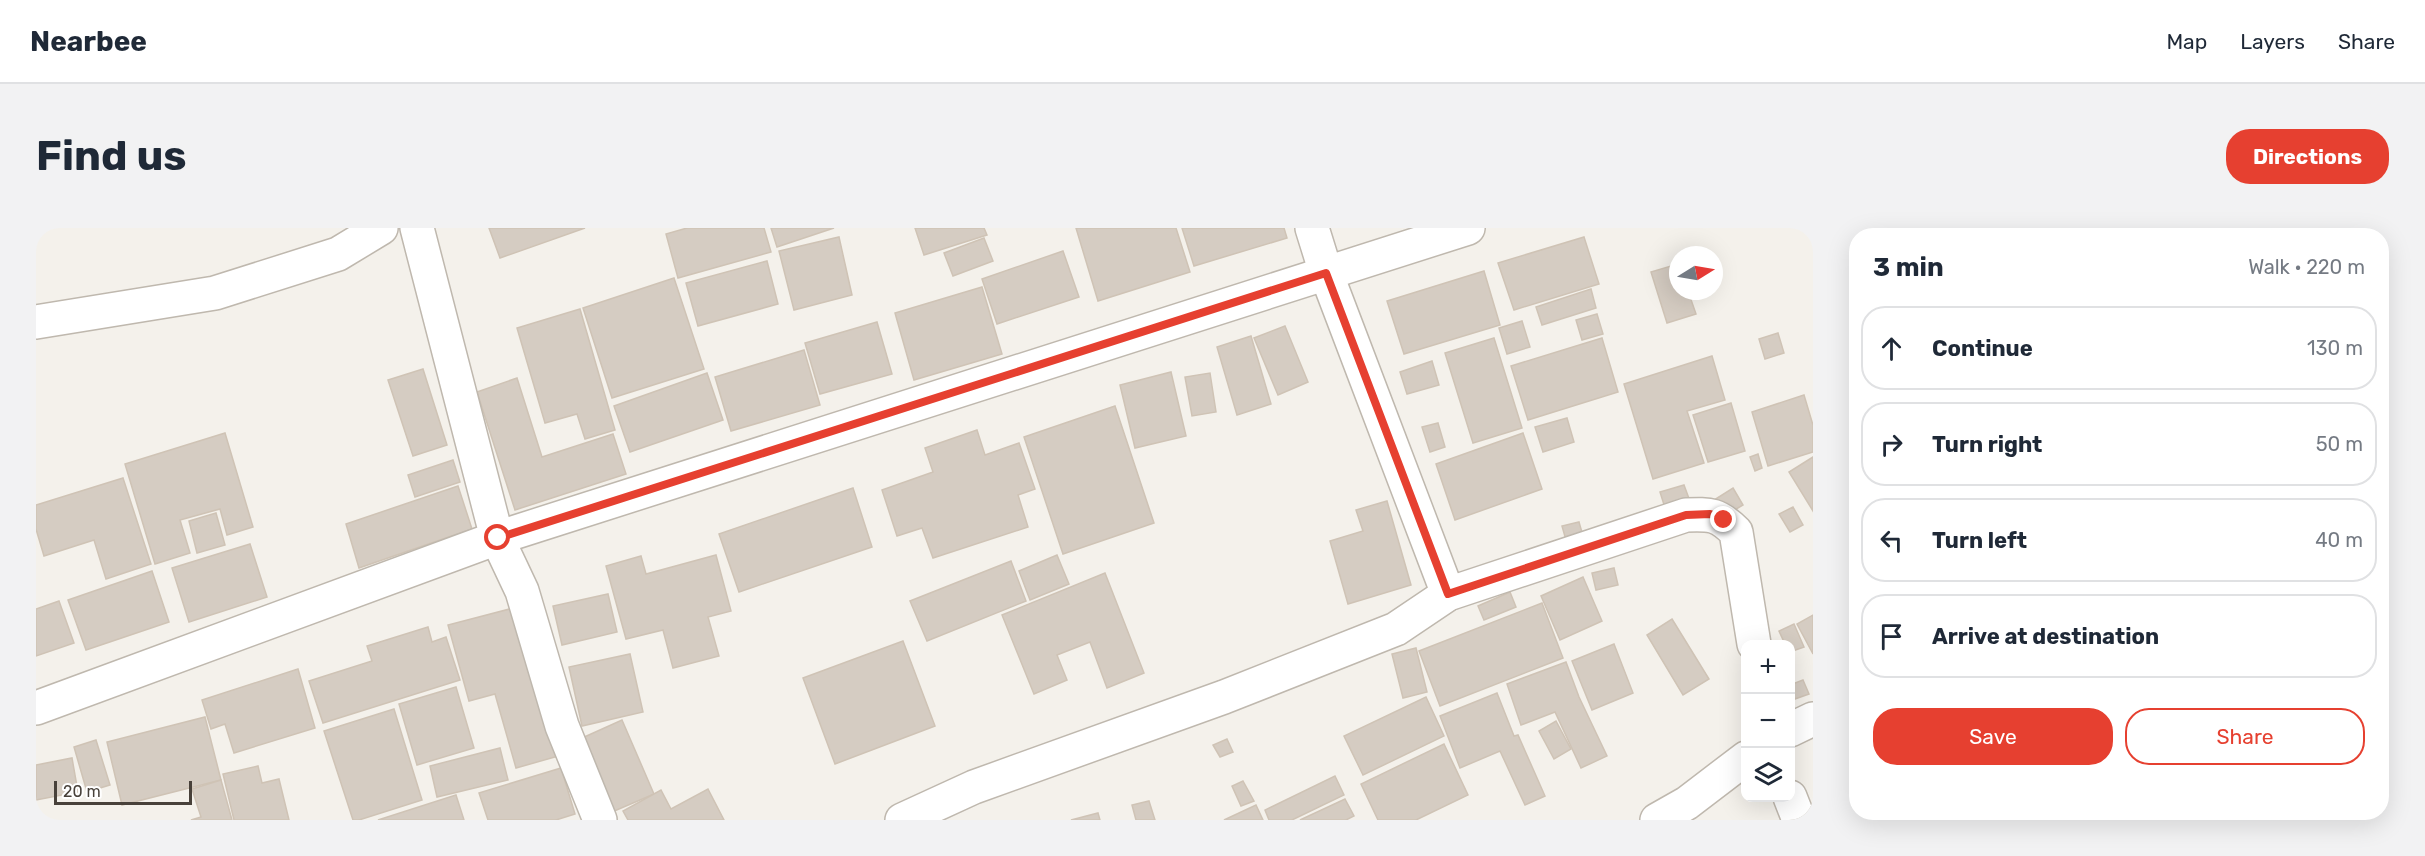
<!DOCTYPE html>
<html lang="en">
<head>
<meta charset="utf-8">
<style>
	:root { --surface:#fff; --page:#f2f2f3; --text:#1f2937; --muted:#747a83; --line:#e0e1e3; --accent:#e64030 }
	body { margin:0; font-family:Rubik,sans-serif; background:var(--page); color:var(--text) }
	.controls { position:absolute; right:18px; bottom:18px; display:grid; overflow:hidden; border-radius:12px; box-shadow:0 6px 24px #0002 }
	.controls button { width:54px; height:54px; display:grid; place-items:center; padding:0; border:0; border-bottom:2px solid var(--line); background:var(--surface); color:var(--text); font:30px sans-serif }
	.compass { position:absolute; left:1633px; top:18px; width:54px; height:54px; border-radius:50%; background:var(--surface); box-shadow:0 6px 24px #0002; rotate:79deg }
	.scale { position:absolute; left:18px; bottom:15px; width:138px; box-sizing:border-box; padding-left:6px; border:3px solid #48413a; border-top:0; font-size:16px; line-height:21px; white-space:nowrap; color:#48413a; -webkit-text-stroke:4px #fff; paint-order:stroke }
	.stop { position:absolute; width:18px; height:18px; margin:-14px; border:4px solid #e64030; border-radius:50%; background:#fff }
	.stop.end { background:#e64030; border-color:#fff; box-shadow:0 2px 6px #0008 }
	.list { margin:0; padding:0; list-style:none }
	h2 { display:flex; justify-content:space-between; align-items:center; height:78px; margin:0; padding:0 24px; font-size:26px }
	h2 small { font-size:20px; font-weight:400; color:var(--muted) }
	.list li { display:grid; grid-template-columns:39px 1fr auto; gap:18px; align-items:center; box-sizing:border-box; height:84px; margin:0 12px 12px; padding:0 12px; border:2px solid var(--line); border-radius:24px }
	.list b { display:block; font-size:22px; white-space:nowrap }
	.list em { font-size:20px; font-style:normal; color:var(--muted) }
	.actions { display:flex; gap:12px; padding:18px 24px }
	.actions a { flex:1; padding:14px 0; border:2px solid var(--accent); border-radius:24px; text-align:center; font-size:21px; color:var(--accent) }
	.actions .main { background:var(--accent); color:#fff }
	.icon { flex:none; width:33px; height:33px; fill:none; stroke:currentColor; stroke-width:2; stroke-linecap:round; stroke-linejoin:round }
	.map { position:relative; flex:none; width:1777px; height:592px; overflow:hidden; border-radius:24px }
	header { display:flex; align-items:center; gap:36px; box-sizing:border-box; height:84px; padding:0 30px; background:var(--surface); border-bottom:2px solid var(--line) }
	header strong { font-size:28px }
	nav { display:flex; gap:33px; margin-inline-start:auto; font-size:21px }
	.intro { display:flex; align-items:center; justify-content:space-between; box-sizing:border-box; height:144px; padding:0 36px }
	h1 { margin:0; font-size:42px }
	.button { padding:15px 27px; border-radius:24px; background:var(--accent); color:#fff; font-size:21px; font-weight:700 }
	main { display:flex; gap:36px; padding:0 36px }
	aside { flex:1; background:var(--surface); border-radius:24px; box-shadow:0 6px 24px #0002 }
	.map>svg:first-child { display:block }
	.building { fill:#d5ccc2; stroke:#cfc3b5; stroke-width:1.5 }
	.lines { fill:none; stroke-linecap:round; stroke-linejoin:round }
	.street-casing { stroke:#bfb8ae; stroke-width:36 }
	.street { stroke:#fff; stroke-width:33 }
	.route { stroke:#e64030; stroke-width:8 }
</style>
</head>
<body>
<header>
<strong>Nearbee</strong>
<nav><a>Map</a><a>Layers</a><a>Share</a></nav>
</header>
<div class="intro"><h1>Find us</h1><a class="button">Directions</a></div>
<main>
<div class="map">
<svg width="1777" height="592" viewBox="0 0 1777 592">
	<rect width="100%" height="100%" fill="#f4f1eb"/>
	<g class="building">
		<path d="M 453,0 L 549,0 L 464,30 Z"/>
		<path d="M 651,0 L 728,0 L 735,24 L 642,50 L 630,6 Z"/>
		<path d="M 735,0 L 798,0 L 741,19 Z"/>
		<path d="M 879,0 L 948,0 L 951,7 L 888,27 Z"/>
		<path d="M 1040,0 L 1140,0 L 1154,44 L 1062,73 Z"/>
		<path d="M 1146,0 L 1248,0 L 1251,10 L 1158,38 Z"/>
		<path d="M 803,9 L 816,67 L 758,82 L 743,23 Z"/>
		<path d="M 1548,9 L 1563,56 L 1478,82 L 1462,35 Z"/>
		<path d="M 948,10 L 957,33 L 917,48 L 908,25 Z"/>
		<path d="M 1027,23 L 1043,69 L 961,96 L 946,51 Z"/>
		<path d="M 731,33 L 742,76 L 662,98 L 650,55 Z"/>
		<path d="M 1642,36 L 1642,63 L 1652,63 L 1660,86 L 1631,95 L 1615,44 Z"/>
		<path d="M 1448,43 L 1464,97 L 1368,126 L 1351,73 Z"/>
		<path d="M 638,50 L 668,141 L 576,170 L 547,80 Z"/>
		<path d="M 946,59 L 966,126 L 878,152 L 859,85 Z"/>
		<path d="M 1555,61 L 1560,80 L 1506,97 L 1500,79 Z"/>
		<path d="M 544,81 L 579,202 L 549,211 L 541,186 L 509,195 L 481,100 Z"/>
		<path d="M 1561,86 L 1567,106 L 1546,112 L 1540,92 Z"/>
		<path d="M 1486,93 L 1494,119 L 1471,126 L 1463,100 Z"/>
		<path d="M 841,94 L 856,146 L 784,166 L 769,115 Z"/>
		<path d="M 1249,98 L 1272,154 L 1242,167 L 1218,110 Z"/>
		<path d="M 1742,105 L 1748,125 L 1729,131 L 1723,111 Z"/>
		<path d="M 1215,108 L 1235,176 L 1201,187 L 1181,119 Z"/>
		<path d="M 1458,110 L 1486,200 L 1437,215 L 1409,125 Z"/>
		<path d="M 1566,110 L 1582,164 L 1492,192 L 1475,138 Z"/>
		<path d="M 768,122 L 784,177 L 695,203 L 679,149 Z"/>
		<path d="M 1676,128 L 1689,172 L 1651,183 L 1668,235 L 1617,251 L 1588,156 Z"/>
		<path d="M 1396,133 L 1403,157 L 1371,166 L 1364,144 Z"/>
		<path d="M 387,141 L 411,217 L 377,228 L 352,152 Z"/>
		<path d="M 1135,144 L 1150,208 L 1099,220 L 1084,157 Z"/>
		<path d="M 671,145 L 687,192 L 594,224 L 578,178 Z"/>
		<path d="M 1174,145 L 1180,184 L 1156,188 L 1149,149 Z"/>
		<path d="M 481,150 L 506,229 L 577,206 L 590,246 L 479,282 L 441,164 Z"/>
		<path d="M 1768,167 L 1777,197 L 1777,224 L 1732,238 L 1716,184 Z"/>
		<path d="M 1695,175 L 1709,223 L 1672,234 L 1657,187 Z"/>
		<path d="M 1079,178 L 1118,295 L 1027,326 L 988,209 Z"/>
		<path d="M 1531,190 L 1538,214 L 1507,224 L 1499,199 Z"/>
		<path d="M 1402,195 L 1409,219 L 1394,224 L 1386,199 Z"/>
		<path d="M 941,202 L 949,227 L 983,215 L 999,261 L 982,267 L 992,299 L 897,330 L 886,300 L 861,308 L 846,262 L 897,244 L 889,220 Z"/>
		<path d="M 189,205 L 217,299 L 191,307 L 184,281 L 144,292 L 154,325 L 119,336 L 89,236 Z"/>
		<path d="M 1487,205 L 1506,261 L 1419,292 L 1400,236 Z"/>
		<path d="M 1722,226 L 1726,240 L 1719,243 L 1714,229 Z"/>
		<path d="M 1777,229 L 1777,283 L 1753,244 Z"/>
		<path d="M 417,232 L 424,254 L 379,269 L 372,247 Z"/>
		<path d="M 87,250 L 115,336 L 70,351 L 58,312 L 8,328 L 0,301 L 0,277 Z"/>
		<path d="M 1648,257 L 1655,276 L 1630,283 L 1624,264 Z"/>
		<path d="M 422,258 L 436,301 L 323,340 L 310,296 Z"/>
		<path d="M 817,260 L 836,319 L 703,364 L 683,306 Z"/>
		<path d="M 1697,260 L 1707,277 L 1687,289 L 1678,272 Z"/>
		<path d="M 1351,273 L 1375,357 L 1312,376 L 1294,313 L 1327,303 L 1320,282 Z"/>
		<path d="M 1757,279 L 1767,297 L 1754,304 L 1743,286 Z"/>
		<path d="M 180,285 L 189,317 L 161,325 L 153,293 Z"/>
		<path d="M 1543,294 L 1547,308 L 1530,312 L 1526,298 Z"/>
		<path d="M 214,316 L 231,369 L 153,394 L 136,340 Z"/>
		<path d="M 680,327 L 695,383 L 672,389 L 683,428 L 637,440 L 627,402 L 590,411 L 570,338 L 605,328 L 610,346 Z"/>
		<path d="M 1021,327 L 1033,356 L 994,372 L 983,343 Z"/>
		<path d="M 975,333 L 990,373 L 891,413 L 874,373 Z"/>
		<path d="M 1578,340 L 1582,357 L 1560,362 L 1556,345 Z"/>
		<path d="M 116,343 L 133,394 L 50,422 L 32,372 Z"/>
		<path d="M 1069,345 L 1108,445 L 1071,460 L 1054,414 L 1021,427 L 1031,452 L 998,466 L 966,387 Z"/>
		<path d="M 1547,349 L 1566,393 L 1524,412 L 1505,368 Z"/>
		<path d="M 1474,364 L 1480,379 L 1448,392 L 1442,378 Z"/>
		<path d="M 572,366 L 581,404 L 526,417 L 517,378 Z"/>
		<path d="M 23,373 L 38,415 L 0,428 L 0,381 Z"/>
		<path d="M 1506,375 L 1527,430 L 1404,478 L 1383,423 Z"/>
		<path d="M 485,378 L 526,527 L 480,540 L 459,466 L 433,473 L 412,397 Z"/>
		<path d="M 1777,387 L 1777,426 L 1761,396 Z"/>
		<path d="M 1636,391 L 1673,451 L 1647,467 L 1611,407 Z"/>
		<path d="M 1758,396 L 1768,419 L 1754,424 L 1754,416 L 1749,416 L 1743,403 Z"/>
		<path d="M 392,399 L 396,414 L 410,409 L 424,452 L 287,495 L 273,453 L 336,433 L 331,418 Z"/>
		<path d="M 867,413 L 899,498 L 799,536 L 767,450 Z"/>
		<path d="M 1578,416 L 1597,465 L 1556,482 L 1536,433 Z"/>
		<path d="M 1380,420 L 1391,464 L 1367,470 L 1356,426 Z"/>
		<path d="M 594,426 L 607,484 L 546,498 L 533,439 Z"/>
		<path d="M 1530,434 L 1543,469 L 1571,528 L 1545,540 L 1519,484 L 1485,497 L 1471,456 Z"/>
		<path d="M 262,441 L 279,500 L 198,525 L 189,496 L 175,501 L 166,472 Z"/>
		<path d="M 1767,452 L 1773,466 L 1759,471 L 1754,457 Z"/>
		<path d="M 420,459 L 438,520 L 381,537 L 363,476 Z"/>
		<path d="M 1461,465 L 1478,508 L 1482,507 L 1509,568 L 1489,577 L 1464,523 L 1424,540 L 1404,488 Z"/>
		<path d="M 1390,469 L 1408,508 L 1327,547 L 1308,508 Z"/>
		<path d="M 358,481 L 386,572 L 323,592 L 317,592 L 288,503 Z"/>
		<path d="M 169,489 L 185,552 L 86,577 L 71,514 Z"/>
		<path d="M 586,492 L 618,566 L 576,584 L 544,511 Z"/>
		<path d="M 1520,493 L 1535,521 L 1518,531 L 1503,503 Z"/>
		<path d="M 1191,511 L 1197,524 L 1184,529 L 1177,517 Z"/>
		<path d="M 60,512 L 74,557 L 51,564 L 38,519 Z"/>
		<path d="M 1408,516 L 1432,567 L 1380,592 L 1342,592 L 1325,556 Z"/>
		<path d="M 464,520 L 472,552 L 401,569 L 394,538 Z"/>
		<path d="M 36,530 L 42,564 L 0,572 L 0,537 Z"/>
		<path d="M 222,538 L 226,555 L 243,551 L 253,592 L 198,592 L 187,546 Z"/>
		<path d="M 525,540 L 539,586 L 520,592 L 452,592 L 443,565 Z"/>
		<path d="M 1299,548 L 1308,567 L 1256,592 L 1233,592 L 1229,582 Z"/>
		<path d="M 185,552 L 196,592 L 155,592 L 165,589 L 156,561 Z"/>
		<path d="M 1207,553 L 1218,573 L 1205,578 L 1196,558 Z"/>
		<path d="M 672,561 L 688,592 L 592,592 L 587,583 L 625,562 L 635,581 Z"/>
		<path d="M 420,567 L 428,592 L 342,592 Z"/>
		<path d="M 1309,571 L 1318,588 L 1310,592 L 1264,592 Z"/>
		<path d="M 1113,573 L 1119,592 L 1100,592 L 1096,577 Z"/>
		<path d="M 1220,577 L 1227,592 L 1188,592 Z"/>
		<path d="M 1062,585 L 1064,592 L 1035,592 Z"/>
	</g>
	<g class="lines">
		<g class="street-casing">
			<g id="street">
				<path d="M 381,0 L 461,310 L 486,363 L 526,498 L 564,592"/>
				<path d="M 1276,0 L 1290,45 L 1412,366"/>
				<path d="M 0,94 L 179,65 L 302,26 L 345,0"/>
				<path d="M 0,480 L 461,310 L 1432,0"/>
				<path d="M 1754,502 L 1777,491"/>
				<path d="M 1754,569 L 1763,592"/>
				<path d="M 866,592 L 938,559 L 1188,469 L 1360,401 L 1412,366 L 1650,287 C 1675,286 1682,286 1700,304 L 1718,416"/>
				<path d="M 1621,592 L 1651,575 L 1710,530"/>
			</g>
		</g>
		<use href="#street" class="street"/>
	</g>
	<g class="lines">
		<path class="route" d="M 462,310 L 1290,45 L 1412,366 L 1650,287 L 1674,286 L 1688,292"/>
	</g>
</svg>
<div class="controls">
<button>+</button>
<button>−</button>
<button><svg class="icon" aria-label="layers" viewBox="0 0 24 24"><path d="M12 4l9 5-9 5-9-5zM3 14l9 5 9-5"/></svg></button>
</div>
<svg class="compass" viewBox="-18 -18 36 36"><path d="M0-13l5 13h-10z" fill="#e53935"/><path d="M0 13l5-13h-10z" fill="#747a83"/></svg>
<div class="scale">20 m</div>
<div class="stop" style="left:462px;top:310px"></div>
<div class="stop end" style="left:1688px;top:292px"></div>
</div>
<aside>
<h2>3 min<small>Walk · 220 m</small></h2>
<ul class="list">
<li><svg class="icon" aria-label="ahead" viewBox="0 0 24 24"><path d="M12 20V5M6 11l6-6 6 6"/></svg><div><b>Continue</b></div><em>130 m</em></li>
<li><svg class="icon" aria-label="right" viewBox="0 0 24 24"><path d="M7 20v-9h11M14 6l5 5-5 5"/></svg><div><b>Turn right</b></div><em>50 m</em></li>
<li><svg class="icon" aria-label="left" viewBox="0 0 24 24"><path d="M17 20v-9H6M10 6l-5 5 5 5"/></svg><div><b>Turn left</b></div><em>40 m</em></li>
<li><svg class="icon" aria-label="arrive" viewBox="0 0 24 24"><path d="M6 21V4h12l-3 4 3 4H6"/></svg><div><b>Arrive at destination</b></div></li>
</ul>
<div class="actions"><a class="main">Save</a><a>Share</a></div>
</aside>
</main>
</body>
</html>
